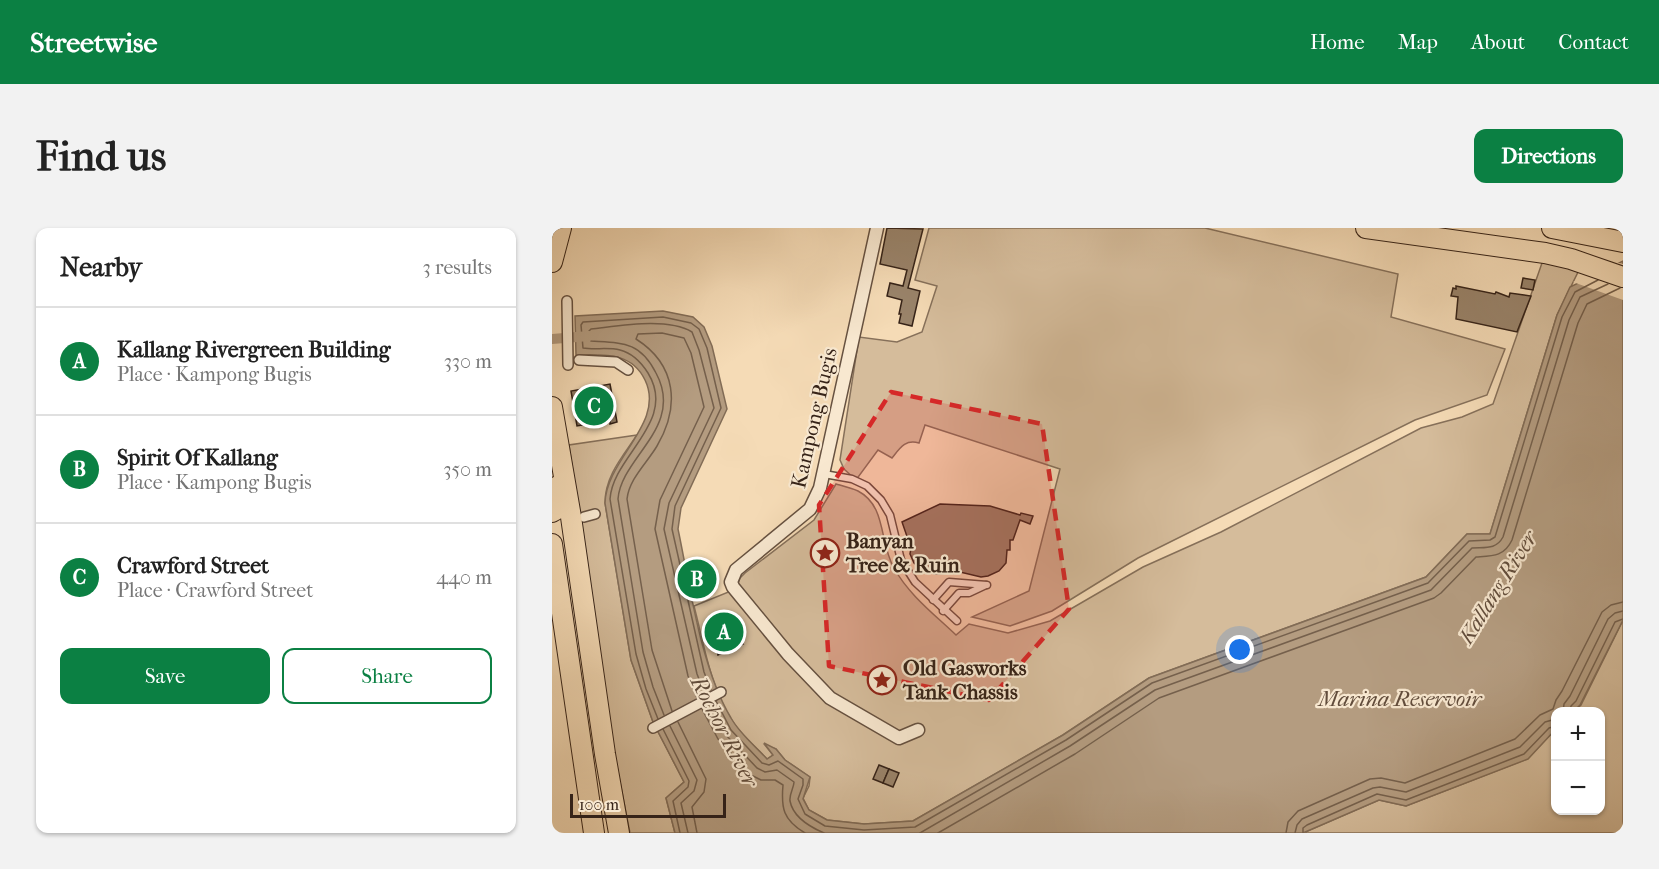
<!DOCTYPE html>
<html lang="en">
<head>
<meta charset="utf-8">
<style>
	:root { --surface:#fff; --page:#f2f2f2; --text:#222; --muted:#767676; --line:#e0e0e0; --accent:#0b8043 }
	body { margin:0; font-family:"IM FELL French Canon",serif; background:var(--page); color:var(--text) }
	.controls { position:absolute; right:18px; bottom:18px; display:grid; overflow:hidden; border-radius:12px; box-shadow:0 2px 4px #0004 }
	.controls button { width:54px; height:54px; display:grid; place-items:center; padding:0; border:0; border-bottom:2px solid var(--line); background:var(--surface); color:var(--text); font:30px sans-serif }
	.scale { position:absolute; left:18px; bottom:15px; width:156px; box-sizing:border-box; padding-left:6px; border:3px solid #362318; border-top:0; font-size:16px; line-height:21px; white-space:nowrap; color:#362318; -webkit-text-stroke:4px #f8e8d0; paint-order:stroke }
	.you { position:absolute; left:688px; top:422px; width:21px; height:21px; margin:-15px; border:4px solid #fff; border-radius:50%; background:#1a73e8; box-shadow:0 0 0 9px #1a73e833 }
	.badge { display:grid; place-items:center; width:39px; height:39px; border-radius:50%; background:var(--accent); color:#fff; font-size:20px; font-weight:700 }
	.pin { position:absolute; translate:-50% -50%; border:3px solid #fff; box-shadow:0 2px 6px #0006 }
	.list { margin:0; padding:0; list-style:none }
	h2 { display:flex; justify-content:space-between; align-items:center; height:78px; margin:0; padding:0 24px; font-size:26px }
	h2 small { font-size:20px; font-weight:400; color:var(--muted) }
	.list li { display:grid; grid-template-columns:39px 1fr auto; gap:18px; align-items:center; box-sizing:border-box; height:108px; padding:0 24px; border-top:2px solid var(--line) }
	.list b { display:block; font-size:22px; white-space:nowrap }
	.list p { margin:0; font-size:20px; white-space:nowrap; color:var(--muted) }
	.list em { font-size:20px; font-style:normal; color:var(--muted) }
	.actions { display:flex; gap:12px; padding:18px 24px }
	.actions a { flex:1; padding:14px 0; border:2px solid var(--accent); border-radius:12px; text-align:center; font-size:21px; color:var(--accent) }
	.actions .main { background:var(--accent); color:#fff }
	.map { position:relative; flex:none; width:1071px; height:605px; overflow:hidden; border-radius:12px }
	header { display:flex; align-items:center; gap:36px; box-sizing:border-box; height:84px; padding:0 30px; background:var(--accent); color:#fff }
	header strong { font-size:28px }
	nav { display:flex; gap:33px; margin-inline-start:auto; font-size:21px }
	.intro { display:flex; align-items:center; justify-content:space-between; box-sizing:border-box; height:144px; padding:0 36px }
	h1 { margin:0; font-size:42px }
	.button { padding:15px 27px; border-radius:12px; background:var(--accent); color:#fff; font-size:21px; font-weight:700 }
	main { display:flex; gap:36px; padding:0 36px }
	aside { flex:1; background:var(--surface); border-radius:12px; box-shadow:0 2px 4px #0004 }
	.map>svg:first-child { display:block }
	.green { fill:#d5bc9b; stroke:#86705a; stroke-width:1.5 }
	.water { fill:#b49c80; stroke:#826c56; stroke-width:1.5 }
	.pier { fill:#f5dbb6 }
	.lines { fill:none; stroke-linecap:round; stroke-linejoin:round }
	.shore { stroke:#75604c; stroke-width:1.5 }
	.canal { stroke:#b49c80; stroke-width:10 }
	.building { fill:#99836a; stroke:#362318; stroke-width:1.5 }
	.service-casing { stroke:#665140; stroke-width:9 }
	.pedestrian-casing { stroke:#665140; stroke-width:12 }
	.minor-casing { stroke:#665140; stroke-width:15 }
	.primary-casing { stroke:#362318; stroke-width:22 }
	.service { stroke:#f8e8d0; stroke-width:6 }
	.pedestrian { stroke:#f8e8d0; stroke-width:9 }
	.minor { stroke:#f8e8d0; stroke-width:12 }
	.primary { stroke:#f5dbb6; stroke-width:20 }
	.marked { fill:#d62828; fill-opacity:0.2; stroke:#d62828; stroke-width:4.5; stroke-dasharray:12 8; stroke-linejoin:round }
	.labels { text-anchor:middle; stroke-width:4.5; stroke-linejoin:round; paint-order:stroke }
	.street-label { font-size:21px; fill:#362318; stroke:#f8e8d0 }
	.poi-label { font-size:21px; font-weight:bold; fill:#362318; stroke:#f8e8d0; text-anchor:start }
	.water-label { font-size:22px; font-style:italic; fill:#624d3c; stroke:#f8e8d0 }
</style>
</head>
<body>
<header>
<strong>Streetwise</strong>
<nav><a>Home</a><a>Map</a><a>About</a><a>Contact</a></nav>
</header>
<div class="intro"><h1>Find us</h1><a class="button">Directions</a></div>
<main>
<aside>
<h2>Nearby<small>3 results</small></h2>
<ul class="list">
<li><span class="badge">A</span><div><b>Kallang Rivergreen Building</b><p>Place · Kampong Bugis</p></div><em>330 m</em></li>
<li><span class="badge">B</span><div><b>Spirit Of Kallang</b><p>Place · Kampong Bugis</p></div><em>350 m</em></li>
<li><span class="badge">C</span><div><b>Crawford Street</b><p>Place · Crawford Street</p></div><em>440 m</em></li>
</ul>
<div class="actions"><a class="main">Save</a><a>Share</a></div>
</aside>
<div class="map">
<svg width="1071" height="605" viewBox="0 0 1071 605">
	<rect width="100%" height="100%" fill="#f5dbb6"/>
	<filter id="stains"><feTurbulence type="fractalNoise" baseFrequency=".00333" numOctaves="4"/><feColorMatrix values="0 0 0 0 .2 0 0 0 0 .09 0 0 0 0 .02 0 0 0 .5 -.17"/></filter>
	<radialGradient id="worn" r=".72"><stop offset=".6" stop-color="#630" stop-opacity="0"/><stop offset="1" stop-color="#630" stop-opacity=".3"/></radialGradient>
	<g class="green">
		<path d="M 377,0 L 653,0 L 846,46 L 839,89 L 953,121 L 935,167 L 863,192 L 586,330 L 500,383 L 458,398 L 420,389 L 477,363 L 508,241 L 373,197 L 367,215 C 353,211 348,220 340,230 L 326,222 L 304,252 L 292,241 L 288,232 L 307,109 L 345,114 L 370,104 L 385,58 L 363,52 Z"/>
		<path d="M 991,32 L 1028,40 L 1005,87 L 938,306 L 915,306 L 874,349 L 597,450 L 511,507 L 361,593 L 312,596 L 275,592 L 257,582 L 251,570 L 257,558 L 258,549 L 233,532 L 224,521 L 213,517 L 221,527 L 215,531 C 205,520 192,509 183,497 C 159,464 152,416 142,378 L 184,361 L 188,350 L 193,345 L 262,292 L 284,256 C 291,258 299,260 306,263 C 335,278 327,315 342,340 C 357,367 382,386 404,407 L 417,396 L 456,405 L 498,393 L 591,339 L 669,304 L 869,200 L 910,189 L 941,176 Z"/>
		<path d="M 85,207 C 71,228 53,248 53,275 L 79,432 L 101,494 L 132,554 L 114,570 L 123,605 L 78,605 L 62,523 L 17,217 Z"/>
		<path d="M 1071,392 L 1071,605 L 751,605 L 827,572 L 854,578 L 975,531 L 1003,502 L 1004,582 L 1048,582 L 1048,484 L 1022,483 L 1029,477 Z"/>
	</g>
	<path class="water" d="M 1071,33 L 1071,392 L 1028,477 L 1022,483 L 1004,484 L 1003,502 L 976,531 L 854,578 L 827,572 L 751,605 L 123,605 L 114,570 L 132,554 L 101,494 L 79,432 L 53,275 C 54,231 114,195 93,152 C 79,123 51,127 24,127 L 23,88 L 111,83 L 141,89 L 152,99 L 160,118 L 175,181 L 129,280 L 126,301 C 138,358 149,440 179,490 C 188,506 203,518 215,531 L 221,527 L 212,515 L 224,521 L 233,532 L 258,549 L 251,571 L 257,582 L 275,592 L 312,596 L 361,593 L 511,507 L 597,450 L 874,349 L 915,306 L 938,306 L 1005,87 L 1018,59 Z"/>
	<path class="pier" d="M 1063,34 L 1071,36 L 1071,72 L 1021,54 Z"/>
	<g class="lines">
		<g class="shore">
			<path d="M 164,473 L 179,502 L 210,535 L 217,537 L 226,533 L 251,551 L 251,557 L 246,571 L 253,586 L 273,598 L 312,602 L 363,599 L 514,512 L 600,455 L 876,355 L 917,313 L 938,312 L 943,309 L 1010,89 L 1023,64 L 1046,52"/>
			<path d="M 158,477 L 173,506 L 205,540 L 213,544 L 225,542 L 242,554 C 242,560 237,566 238,573 C 241,589 258,599 272,605"/>
			<path d="M 150,481 L 166,511 L 199,547 L 209,552 L 223,552 L 231,557 C 229,580 231,592 253,605"/>
			<path d="M 120,483 L 100,422 L 75,271 C 77,251 95,235 105,218 C 128,179 125,137 84,111 L 86,106 L 110,105 L 132,110 L 139,125 L 152,179 L 108,272 L 103,301 L 136,448 L 145,470"/>
			<path d="M 1011,484 L 1012,476 L 1018,468 L 1056,391 L 1063,385 L 1071,383"/>
			<path d="M 1018,484 L 1019,478 L 1024,473 L 1063,394 L 1071,391"/>
			<path d="M 112,487 L 101,459 L 91,424 L 66,271 C 69,229 133,199 104,145 C 88,113 70,115 39,113 L 37,103 L 39,101 C 67,98 115,89 140,104 L 147,122 L 162,180 L 117,275 L 112,301 L 145,446 L 153,466"/>
			<path d="M 106,491 L 94,461 L 84,426 L 58,271 C 61,227 126,194 96,145 C 89,134 80,125 68,122 C 56,119 43,122 31,120 L 29,97 L 31,94 L 111,89 L 139,95 L 147,101 L 155,120 L 169,180 L 123,278 L 120,301 L 152,444 L 159,462"/>
			<path d="M 126,494 L 154,551 L 152,564 L 140,579 L 145,605"/>
			<path d="M 118,498 L 145,552 L 142,563 L 129,575 L 136,605"/>
			<path d="M 111,501 L 137,553 L 136,559 L 121,573 L 128,605"/>
			<path d="M 368,605 L 518,518 L 603,462 L 879,362 L 920,320 C 933,319 944,322 951,309 L 1017,92 L 1028,69 L 1056,56"/>
			<path d="M 386,605 L 523,526 L 607,470 L 882,370 L 889,365 L 924,329 C 940,328 952,329 960,312 L 1026,95 L 1035,76 L 1068,60"/>
			<path d="M 734,605 L 736,594 L 746,583 L 818,551 L 829,550 L 853,555 L 963,511 L 988,487 L 1001,481 L 1004,472 L 1010,463 L 1050,384 L 1059,377 L 1071,374"/>
			<path d="M 743,605 L 745,597 L 750,591 L 821,560 L 828,559 L 854,564 L 968,519 L 993,494 L 1004,491"/>
			<path d="M 751,605 L 751,600 L 755,597 L 825,566 L 854,572 L 972,526 L 997,500 L 1004,498"/>
		</g>
		<path class="canal" d="M 0,111 L 37,108"/>
	</g>
	<g class="building">
		<path d="M 335,0 L 371,1 L 356,60 L 368,63 L 360,98 L 347,95 L 349,86 L 347,86 L 350,72 L 335,68 L 338,55 L 351,58 L 355,42 L 328,36 Z"/>
		<path d="M 971,50 L 983,52 L 981,62 L 969,60 Z"/>
		<path d="M 904,58 L 943,66 L 944,64 L 957,69 L 958,65 L 979,68 L 965,104 L 904,91 L 906,69 L 899,68 L 901,60 L 904,61 Z"/>
		<path d="M 58,156 L 65,194 L 58,196 L 58,192 L 25,198 L 19,163 Z"/>
		<path d="M 388,276 L 438,278 L 468,287 L 469,285 L 481,288 L 478,296 L 468,292 L 461,312 L 458,312 L 458,322 L 455,322 L 454,335 L 447,343 L 436,348 L 429,349 L 408,344 L 384,346 L 372,343 L 362,335 L 358,326 L 359,320 L 350,294 Z"/>
		<path d="M 168,388 L 189,411 L 188,413 L 191,416 L 166,427 L 160,396 L 161,392 Z"/>
		<path d="M 327,537 L 337,541 L 331,555 L 321,551 Z"/>
		<path d="M 337,541 L 347,545 L 341,559 L 331,555 Z"/>
	</g>
	<g class="lines">
		<g class="service-casing">
			<g id="service">
				<path d="M 272,246 L 300,251 L 315,258 L 329,272 L 338,287 L 349,332 L 363,354 L 405,393"/>
				<path d="M 381,372 L 397,354 L 435,357"/>
				<path d="M 391,383 L 407,365 L 417,365 L 434,357"/>
			</g>
		</g>
		<g class="pedestrian-casing">
			<g id="pedestrian">
				<path d="M 15,73 L 16,137"/>
				<path d="M 27,132 L 64,134 L 76,142"/>
				<path d="M 32,289 L 43,286"/>
				<path d="M 101,500 L 169,464"/>
			</g>
		</g>
		<g class="minor-casing">
			<path id="minor" d="M 325,0 L 268,260 L 258,281 L 184,342 L 179,354 L 181,359 L 236,426 L 278,470 L 347,510 L 366,502"/>
		</g>
		<g class="primary-casing">
			<g id="primary">
				<path d="M 814,0 L 993,25 L 1019,31 L 1071,49"/>
				<path d="M 1000,0 L 1071,14"/>
				<path d="M 0,34 L 9,0"/>
				<path d="M 0,179 L 19,289 L 53,526 L 67,605"/>
				<path d="M 0,284 C 11,279 7,268 6,258"/>
				<path d="M 0,316 L 42,605"/>
			</g>
		</g>
		<use href="#service" class="service"/>
		<use href="#pedestrian" class="pedestrian"/>
		<use href="#minor" class="minor"/>
		<use href="#primary" class="primary"/>
	</g>
	<path class="marked" d="M 339,164 L 490,196 L 517,381 L 437,472 L 277,438 L 267,277 Z"/>
	<defs>
		<g id="sight-ring" transform="scale(1.5)"><circle r="9.5" fill="#f8e8d0" stroke="#8f2418" stroke-width="1.5"/><path d="M0-6L1.8-2.2L6-1.7L2.9 1.2L3.7 5.4L0 3.3L-3.7 5.4L-2.9 1.2L-6-1.7L-1.8-2.2Z" fill="#8f2418"/></g>
	</defs>
	<g fill-rule="evenodd">
		<use href="#sight-ring" x="273" y="325"/>
		<use href="#sight-ring" x="330" y="452"/>
	</g>
	<g class="labels">
		<g class="street-label">
			<text transform="translate(262 190) rotate(-77)" y="7">Kampong Bugis</text>
		</g>
		<g class="poi-label">
			<text x="294" y="320">Banyan<tspan x="294" dy="24">Tree &amp; Ruin</tspan></text>
			<text x="351" y="447">Old Gasworks<tspan x="351" dy="24">Tank Chassis</tspan></text>
		</g>
		<g class="water-label">
			<text transform="translate(945 359) rotate(-58)" y="8">Kallang River</text>
			<text x="848" y="478">Marina Reservoir</text>
			<text transform="translate(173 503) rotate(63)" y="8">Rochor River</text>
		</g>
	</g>
	<rect width="100%" height="100%" filter="url(#stains)"/>
	<rect width="100%" height="100%" fill="url(#worn)"/>
</svg>
<div class="controls">
<button>+</button>
<button>−</button>
</div>
<div class="scale">100 m</div>
<div class="you"></div>
<div class="pin badge" style="left:172px;top:404px">A</div>
<div class="pin badge" style="left:145px;top:351px">B</div>
<div class="pin badge" style="left:42px;top:178px">C</div>
</div>
</main>
</body>
</html>
